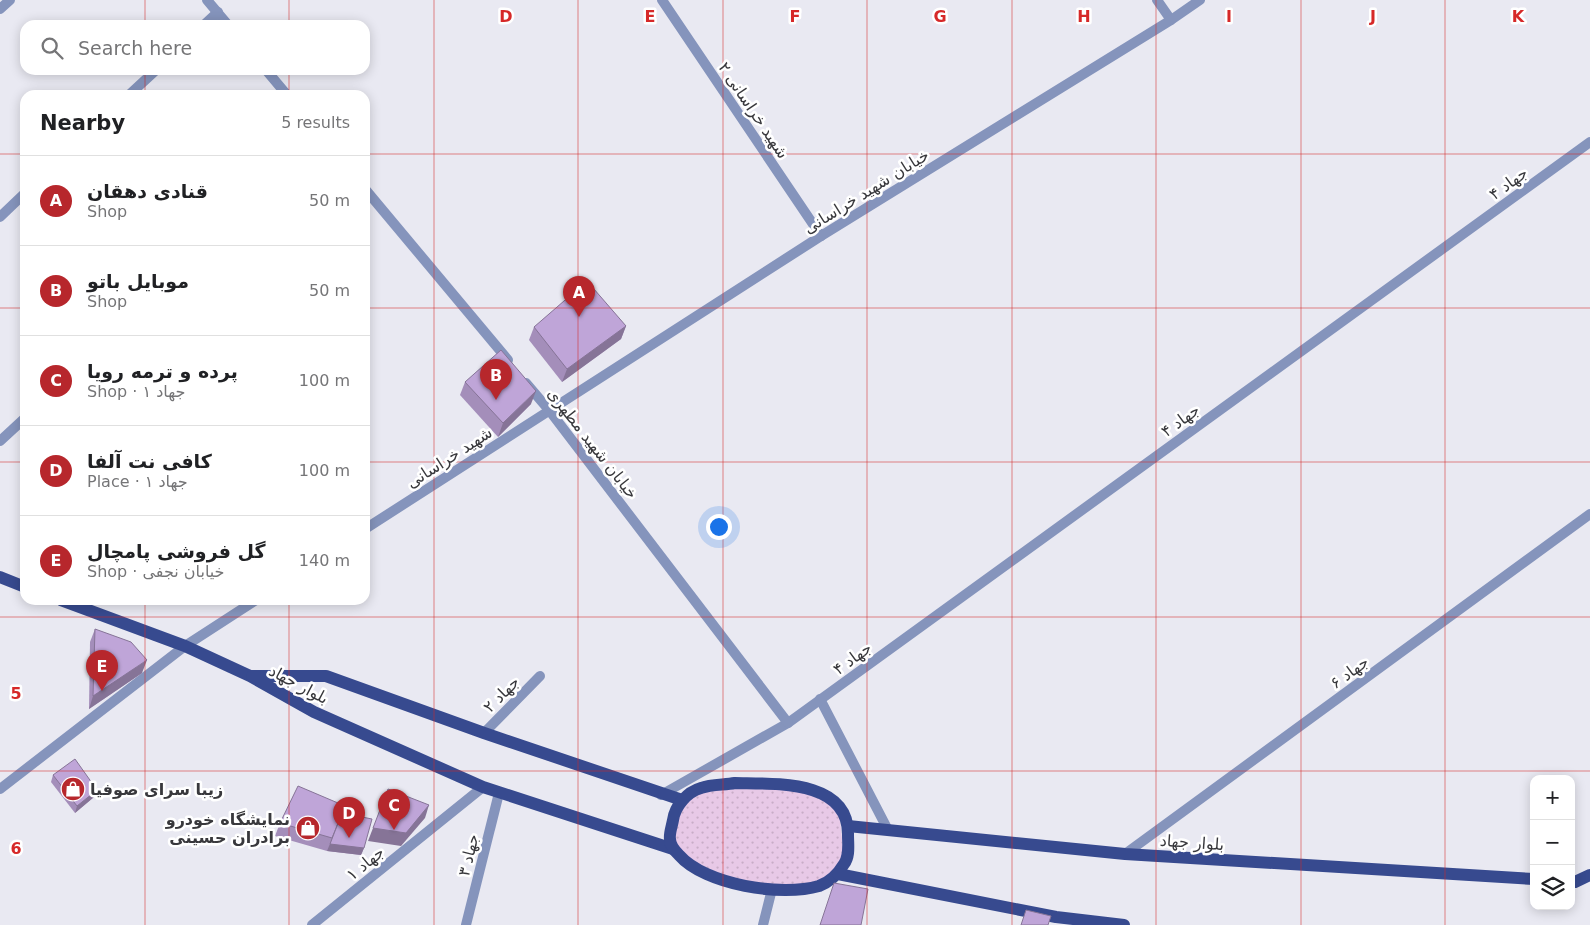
<!DOCTYPE html>
<html lang="en">
<head>
<meta charset="utf-8">
<style>
	:root { --surface:#fff; --page:#f6f6f6; --text:#202124; --muted:#757577; --line:#e0e0e0; --accent:#b7272c }
	body { margin:0; font-family:"DejaVu Sans",Vazirmatn,sans-serif; background:var(--page); color:var(--text) }
	.controls { position:absolute; right:15px; bottom:15px; display:grid; overflow:hidden; border-radius:10px; box-shadow:0 2px 12px #0003 }
	.controls button { width:45px; height:45px; display:grid; place-items:center; padding:0; border:0; border-bottom:1px solid var(--line); background:var(--surface); color:var(--text); font:25px sans-serif }
	.you { position:absolute; left:718px; top:526px; width:18px; height:18px; margin:-12px; border:4px solid #fff; border-radius:50%; background:#1a73e8; box-shadow:0 0 0 8px #1a73e833 }
	.badge { display:grid; place-items:center; width:32px; height:32px; border-radius:50%; background:var(--accent); color:#fff; font-size:16px; font-weight:700 }
	.pin { position:absolute; translate:-50% -41px; filter:drop-shadow(0 1px 2px #0008) }
	.pin::after { content:''; position:absolute; top:26px; width:18px; height:15px; background:inherit; clip-path:polygon(0 0,100% 0,50% 100%) }
	.list { margin:0; padding:0; list-style:none }
	h2 { display:flex; justify-content:space-between; align-items:center; height:65px; margin:0; padding:0 20px; font-size:21px }
	h2 small { font-size:16px; font-weight:400; color:var(--muted) }
	.list li { display:grid; grid-template-columns:32px 1fr auto; gap:15px; align-items:center; box-sizing:border-box; height:90px; padding:0 20px; border-top:1px solid var(--line) }
	.list b { display:block; font-size:19px; white-space:nowrap }
	.list p { margin:0; font-size:16px; white-space:nowrap; color:var(--muted) }
	.list em { font-size:16px; font-style:normal; color:var(--muted) }
	.icon { flex:none; width:28px; height:28px; fill:none; stroke:currentColor; stroke-width:2; stroke-linecap:round; stroke-linejoin:round }
	.map { position:relative; flex:none; width:1590px; height:925px; overflow:hidden }
	.search { position:absolute; background:var(--surface); box-shadow:0 2px 12px #0003; left:20px; top:20px; width:350px; height:55px; display:flex; align-items:center; gap:12px; box-sizing:border-box; padding:0 18px; border-radius:15px; color:var(--muted); font-size:19px }
	.panel { position:absolute; background:var(--surface); box-shadow:0 2px 12px #0003; left:20px; top:90px; width:350px; height:515px; border-radius:15px }
	.map>svg:first-child { display:block }
	.grass { fill:url(#grass-dots) }
	.lines { fill:none; stroke-linecap:round; stroke-linejoin:round }
	.minor { stroke:#8594bc; stroke-width:10 }
	.tertiary { stroke:#8594bc; stroke-width:10 }
	.primary { stroke:#374a8f; stroke-width:12 }
	.wall { fill:#a48eba }
	.shaded-wall { fill:#867497 }
	.building { fill:#bfa5d8; stroke:#867497 }
	.grid { fill:none; stroke:#d62828; stroke-width:1; stroke-opacity:0.55 }
	.labels { text-anchor:middle; stroke-width:5; stroke-linejoin:round; paint-order:stroke }
	.street-label { font-size:16px; fill:#38383c; stroke:#fff }
	.poi-label { font-size:16px; font-weight:bold; fill:#38383c; stroke:#fff; text-anchor:start }
	.grid-label { font-size:16px; text-anchor:middle; font-weight:bold; fill:#d62828; stroke:#fff; stroke-width:5; stroke-linejoin:round; paint-order:stroke }
</style>
</head>
<body>
<div class="map">
<svg width="1590" height="925" viewBox="0 0 1590 925">
	<defs>
		<pattern id="grass-dots" width="8" height="8" patternUnits="userSpaceOnUse" patternTransform="scale(1.25)"><rect width="8" height="8" fill="#e8c9e7"/><path d="M2 2h.1M6 6h.1" fill="none" stroke="#c8adc7" stroke-width="1.8" stroke-linecap="round"/></pattern>
	</defs>
	<rect width="100%" height="100%" fill="#e9e9f2"/>
	<path class="grass" d="M 777,788 L 815,794 L 839,811 L 844,857 L 832,872 L 820,881 L 800,886 L 774,886 L 729,878 L 686,858 L 674,839 L 677,814 L 687,801 L 702,790 Z"/>
	<g class="lines">
		<g class="minor">
			<path d="M 662,0 L 821,236"/>
			<path d="M 1157,0 L 1171,20"/>
			<path d="M 0,9 L 10,0"/>
			<path d="M 204,25 L 218,12"/>
			<path d="M 129,95 L 156,70"/>
			<path d="M 0,217 L 25,193"/>
			<path d="M 0,441 L 25,418"/>
			<path d="M 820,699 L 888,830"/>
			<path d="M 484,733 L 540,676"/>
			<path d="M 661,795 L 788,723 L 1590,142"/>
			<path d="M 1125,854 L 1590,514"/>
			<path d="M 312,925 L 483,787"/>
			<path d="M 466,925 L 499,793"/>
		</g>
		<g class="tertiary">
			<path d="M 207,0 L 228,25"/>
			<path d="M 266,70 L 287,95"/>
			<path d="M 365,189 L 508,360"/>
			<path d="M 526,383 L 549,410 L 788,723"/>
			<path d="M 365,529 L 821,236 L 1171,20 L 1200,0"/>
			<path d="M 0,789 L 185,646 L 256,600"/>
			<path d="M 763,925 L 772,889"/>
		</g>
		<g class="primary">
			<path d="M 0,577 L 25,587"/>
			<path d="M 61,600 L 185,646 L 250,676 L 314,712 L 483,787 L 673,849"/>
			<path d="M 252,676 L 326,676 L 484,733 L 682,800"/>
			<path d="M 735,783 C 774,784 849,779 848,835 C 848,845 850,856 844,864 C 838,874 830,882 819,886 C 782,897 705,885 679,855 C 675,851 670,846 670,839 C 669,834 672,826 673,820 C 675,806 687,792 701,788 C 711,784 724,785 735,783 Z"/>
			<path d="M 848,826 L 1125,854 L 1534,879"/>
			<path d="M 838,874 L 1056,917 L 1124,925"/>
			<path d="M 1571,882 L 1575,882 L 1590,875"/>
		</g>
	</g>
	<g class="wall">
		<path d="M 626,326 L 621,339 L 562,382 L 529,340 L 534,327 Z"/>
		<path d="M 465,382 L 531,404 L 498,437 L 460,395 Z"/>
		<path d="M 95,629 L 142,673 L 89,709 L 90,642 Z"/>
		<path d="M 53,775 L 94,797 L 75,813 L 51,782 Z"/>
		<path d="M 342,813 L 364,848 L 361,855 L 327,851 L 275,836 L 280,823 Z"/>
	</g>
	<g class="shaded-wall">
		<path d="M 626,326 L 621,339 L 562,382 L 567,369 Z"/>
		<path d="M 536,391 L 531,404 L 498,437 L 503,423 Z"/>
		<path d="M 147,660 L 142,673 L 89,709 L 93,696 Z"/>
		<path d="M 97,790 L 94,797 L 75,813 L 77,806 Z"/>
		<path d="M 429,805 L 425,818 L 401,846 L 368,841 L 373,828 Z"/>
		<path d="M 340,819 L 364,848 L 361,855 L 327,851 Z"/>
	</g>
	<g class="building">
		<path d="M 587,281 L 626,326 L 567,369 L 534,327 Z"/>
		<path d="M 501,350 L 536,391 L 503,423 L 465,382 Z"/>
		<path d="M 95,629 L 131,642 L 147,660 L 93,696 Z"/>
		<path d="M 75,759 L 97,790 L 77,806 L 53,775 Z"/>
		<path d="M 298,786 L 345,806 L 332,838 L 280,823 Z"/>
		<path d="M 388,789 L 429,805 L 406,833 L 373,828 Z"/>
		<path d="M 342,813 L 372,819 L 364,848 L 330,844 Z"/>
		<path d="M 834,883 L 868,889 L 861,925 L 820,925 Z"/>
		<path d="M 1026,910 L 1051,916 L 1048,925 L 1021,925 Z"/>
	</g>
	<path class="grid" d="M 145,0 L 145,25M 289,0 L 289,25M 434,0 L 434,925M 578,0 L 578,925M 723,0 L 723,925M 867,0 L 867,925M 1012,0 L 1012,925M 1156,0 L 1156,925M 1301,0 L 1301,925M 1445,0 L 1445,925M 145,70 L 145,95M 289,70 L 289,95M 0,154 L 25,154M 365,154 L 1590,154M 0,308 L 25,308M 365,308 L 1590,308M 0,462 L 25,462M 365,462 L 1590,462M 145,600 L 145,925M 289,600 L 289,925M 0,617 L 1590,617M 0,771 L 1590,771"/>
	<defs>
		<g id="shop-disc" transform="scale(1.25)"><circle r="9.5" fill="#b7272c" stroke="#fff"/><path d="M-5-2.5h2.3a2.7 3.5 0 0 1 5.4 0H5L5.5 6h-11ZM-1.5-2.5h3a1.5 2.3 0 0 0-3 0Z" fill="#fff"/></g>
	</defs>
	<g fill-rule="evenodd">
		<use href="#shop-disc" x="73" y="789"/>
		<use href="#shop-disc" x="308" y="828"/>
	</g>
	<g class="labels">
		<g class="street-label">
			<text transform="translate(754 110) rotate(56)" y="6">شهید خراسانی ۲</text>
			<text transform="translate(1508 183) rotate(-36)" y="6">جهاد ۴</text>
			<text transform="translate(866 191) rotate(-32)" y="6">خیابان شهید خراسانی</text>
			<text transform="translate(1180 420) rotate(-36)" y="6">جهاد ۴</text>
			<text transform="translate(593 443) rotate(52)" y="6">خیابان شهید مطهری</text>
			<text transform="translate(449 457) rotate(-33)" y="6">شهید خراسانی</text>
			<text transform="translate(852 658) rotate(-36)" y="6">جهاد ۴</text>
			<text transform="translate(1349 672) rotate(-36)" y="6">جهاد ۶</text>
			<text transform="translate(299 684) rotate(28)" y="6">بلوار جهاد</text>
			<text transform="translate(501 694) rotate(-45)" y="6">جهاد ۲</text>
			<text transform="translate(1192 842) rotate(4)" y="6">بلوار جهاد</text>
			<text transform="translate(468 855) rotate(-76)" y="6">جهاد ۳</text>
			<text transform="translate(365 863) rotate(-39)" y="6">جهاد ۱</text>
		</g>
		<g class="poi-label">
			<text x="90" y="795">زیبا سرای صوفیا</text>
			<text x="290" y="825" text-anchor="end">نمایشگاه خودرو<tspan x="290" dy="18">برادران حسینی</tspan></text>
		</g>
	</g>
	<g class="grid-label">
		<text x="506" y="22">D</text>
		<text x="650" y="22">E</text>
		<text x="795" y="22">F</text>
		<text x="940" y="22">G</text>
		<text x="1084" y="22">H</text>
		<text x="1229" y="22">I</text>
		<text x="1373" y="22">J</text>
		<text x="1518" y="22">K</text>
		<text x="16" y="699">5</text>
		<text x="16" y="854">6</text>
	</g>
</svg>
<div class="controls">
<button>+</button>
<button>−</button>
<button><svg class="icon" aria-label="layers" viewBox="0 0 24 24"><path d="M12 4l9 5-9 5-9-5zM3 14l9 5 9-5"/></svg></button>
</div>
<div class="you"></div>
<div class="pin badge" style="left:579px;top:317px">A</div>
<div class="pin badge" style="left:496px;top:400px">B</div>
<div class="pin badge" style="left:394px;top:830px">C</div>
<div class="pin badge" style="left:349px;top:838px">D</div>
<div class="pin badge" style="left:102px;top:691px">E</div>
<div class="search"><svg class="icon" aria-label="search" viewBox="0 0 24 24"><circle cx="10" cy="10" r="6"/><path d="M15 15l6 6"/></svg>Search here</div>
<section class="panel">
<h2>Nearby<small>5 results</small></h2>
<ul class="list">
<li><span class="badge">A</span><div><b>قنادی دهقان</b><p>Shop</p></div><em>50 m</em></li>
<li><span class="badge">B</span><div><b>موبایل باتو</b><p>Shop</p></div><em>50 m</em></li>
<li><span class="badge">C</span><div><b>پرده و ترمه رویا</b><p>Shop · جهاد ۱</p></div><em>100 m</em></li>
<li><span class="badge">D</span><div><b>کافی نت آلفا</b><p>Place · جهاد ۱</p></div><em>100 m</em></li>
<li><span class="badge">E</span><div><b>گل فروشی پامچال</b><p>Shop · خیابان نجفی</p></div><em>140 m</em></li>
</ul>
</section>
</div>
</body>
</html>
